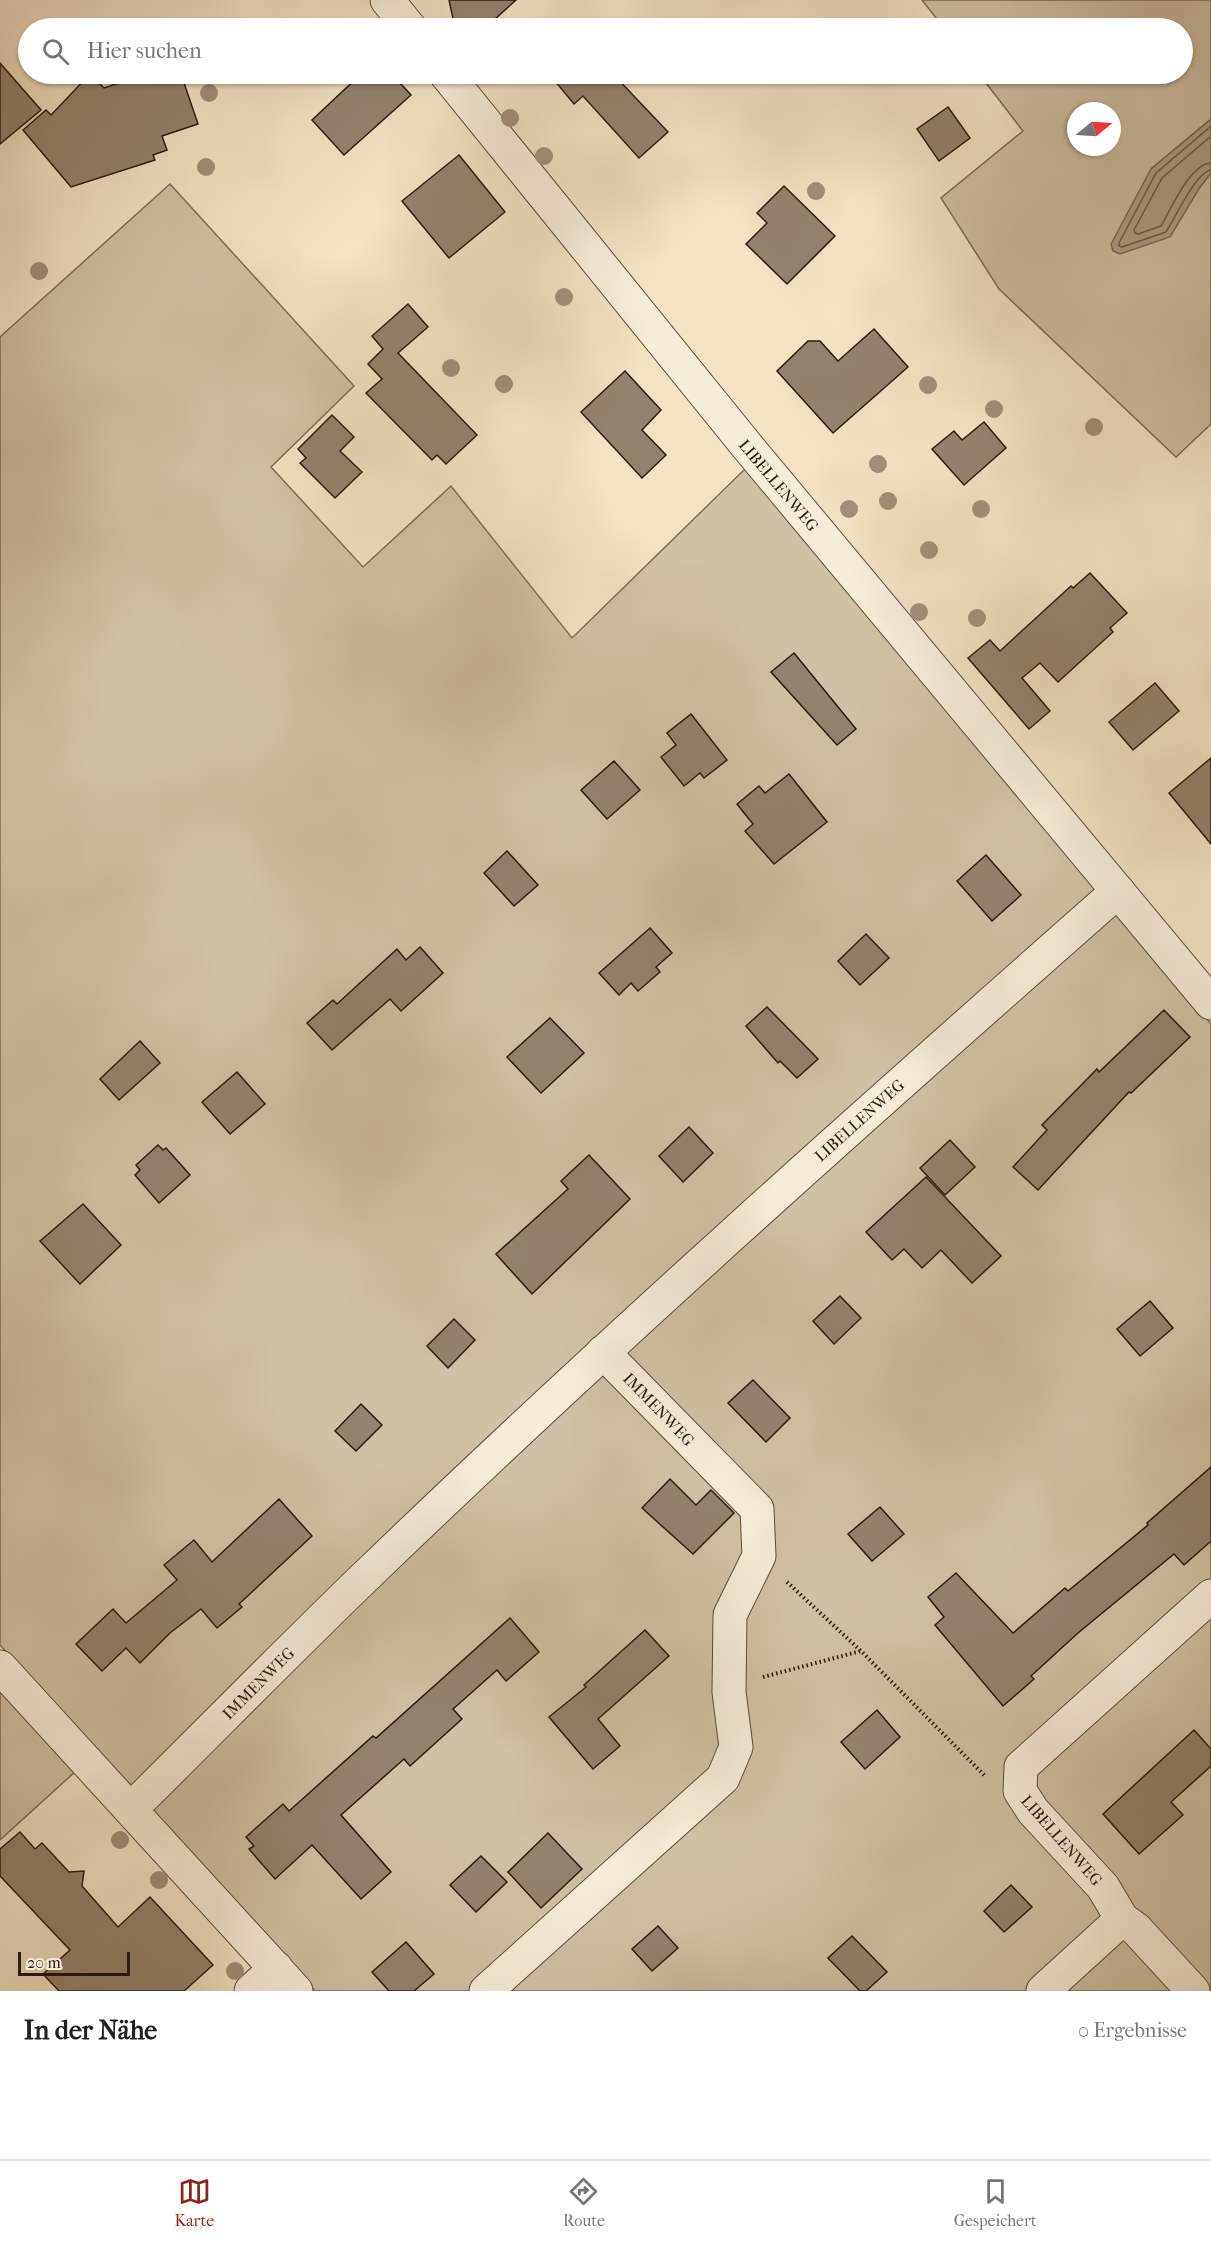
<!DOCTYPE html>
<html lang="de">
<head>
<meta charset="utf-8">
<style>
	:root { --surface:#fff; --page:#f2f2f2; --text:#202124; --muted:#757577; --line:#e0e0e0; --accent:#8f2418 }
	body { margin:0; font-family:"IM FELL French Canon",serif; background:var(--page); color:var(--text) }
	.compass { position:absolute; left:1067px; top:102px; width:54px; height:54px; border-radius:50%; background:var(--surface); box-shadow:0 2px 4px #0004; rotate:72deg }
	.scale { position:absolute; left:18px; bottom:15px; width:112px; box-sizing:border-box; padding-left:6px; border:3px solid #2b1b10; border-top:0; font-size:16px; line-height:21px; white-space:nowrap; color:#2b1b10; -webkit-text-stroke:4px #f6edd9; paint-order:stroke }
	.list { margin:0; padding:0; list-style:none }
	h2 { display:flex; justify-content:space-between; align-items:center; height:78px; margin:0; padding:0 24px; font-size:26px }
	h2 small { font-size:20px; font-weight:400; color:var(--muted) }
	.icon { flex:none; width:33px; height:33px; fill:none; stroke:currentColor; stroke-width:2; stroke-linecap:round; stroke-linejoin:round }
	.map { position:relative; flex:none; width:1211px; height:1991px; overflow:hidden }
	.search { position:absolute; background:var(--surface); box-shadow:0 2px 4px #0004; left:18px; right:18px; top:18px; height:66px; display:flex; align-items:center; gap:15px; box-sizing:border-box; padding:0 21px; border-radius:33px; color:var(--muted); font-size:22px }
	.sheet { height:168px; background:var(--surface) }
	nav { display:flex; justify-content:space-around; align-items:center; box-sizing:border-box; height:84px; border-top:2px solid var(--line); background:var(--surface); font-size:16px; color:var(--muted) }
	nav a { display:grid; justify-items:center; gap:3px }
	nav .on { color:var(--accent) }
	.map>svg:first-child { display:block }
	.green { fill:#cfc1a5; stroke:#7d6e5a; stroke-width:1.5; fill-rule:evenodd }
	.water { fill:#ae9f87; stroke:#7a6a57; stroke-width:1.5 }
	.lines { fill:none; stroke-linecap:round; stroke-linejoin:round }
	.shore { stroke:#6c5d4c; stroke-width:1.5 }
	.building { fill:#92836e; stroke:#2b1b10; stroke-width:1.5 }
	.minor-casing { stroke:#5c4d3d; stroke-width:35 }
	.path { stroke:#2b1b10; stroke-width:4; stroke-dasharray:1.5 3; stroke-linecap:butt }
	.minor { stroke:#f6edd9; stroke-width:33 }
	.tree { fill:#9f907a }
	.labels { text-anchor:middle; stroke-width:4.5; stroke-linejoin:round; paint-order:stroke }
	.street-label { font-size:16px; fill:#2b1b10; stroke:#f6edd9 }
</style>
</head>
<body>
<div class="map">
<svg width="1211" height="1991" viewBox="0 0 1211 1991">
	<rect width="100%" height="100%" fill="#f1e3c4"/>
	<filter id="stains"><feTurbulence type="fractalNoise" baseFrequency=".00333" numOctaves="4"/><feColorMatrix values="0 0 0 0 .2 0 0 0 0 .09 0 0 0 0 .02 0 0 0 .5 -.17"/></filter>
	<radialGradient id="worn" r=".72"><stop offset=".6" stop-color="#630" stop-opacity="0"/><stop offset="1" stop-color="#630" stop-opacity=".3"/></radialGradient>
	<g class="green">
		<path d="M 922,0 L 1211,0 L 1211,119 L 1151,169 L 1200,187 L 1211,173 L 1211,424 L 1176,457 L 999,289 L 941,198 L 1023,131 L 979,74 L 1182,74 L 1182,28 L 944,28 ZM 1076,111 L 1112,111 L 1112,147 L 1076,147 Z"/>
		<path d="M 170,184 L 354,386 L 271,467 L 363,567 L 451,486 L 572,638 L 746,468 L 1211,1024 L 1211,1991 L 315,1991 L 0,1645 L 0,337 Z"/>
		<path d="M 0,1687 L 77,1770 L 0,1840 Z"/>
	</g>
	<path class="water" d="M 1211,119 L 1211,173 L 1200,187 L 1170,237 L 1120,254 L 1113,251 L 1111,244 L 1151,169 Z"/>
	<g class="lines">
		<g class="shore">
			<path d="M 1211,126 L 1156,173 L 1119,243 L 1119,246 L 1122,247 L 1166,232 C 1175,218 1196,172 1211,170"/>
			<path d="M 1211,136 L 1162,178 L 1134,230 L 1135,233 L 1138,234 L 1161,226 C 1171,209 1190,164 1211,163"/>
		</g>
	</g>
	<g class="building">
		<path d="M 449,0 L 516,0 L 485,28 L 455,28 Z"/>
		<path d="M 0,63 L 41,110 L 0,144 Z"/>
		<path d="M 90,74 L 104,88 L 146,74 L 181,74 L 198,124 L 162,136 L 167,150 L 153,155 L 155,160 L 71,187 L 23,130 L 46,110 L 51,115 Z"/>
		<path d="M 361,74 L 392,74 L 411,95 L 344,155 L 312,120 Z"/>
		<path d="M 551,74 L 613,74 L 668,132 L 639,158 L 583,96 L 574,104 L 550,75 Z"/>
		<path d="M 948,107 L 970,138 L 939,161 L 917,129 Z"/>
		<path d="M 459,155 L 505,212 L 449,258 L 402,201 Z"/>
		<path d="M 784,186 L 835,236 L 787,284 L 746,244 L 767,223 L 757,213 Z"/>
		<path d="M 408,304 L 428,327 L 398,353 L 477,435 L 446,464 L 437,455 L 432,460 L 366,393 L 382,379 L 368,364 L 383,349 L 372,336 Z"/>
		<path d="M 874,329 L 908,367 L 833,433 L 777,371 L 808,341 L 820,341 L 838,361 Z"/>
		<path d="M 625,371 L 661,410 L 642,430 L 666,455 L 642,478 L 581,412 Z"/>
		<path d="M 332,415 L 354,437 L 340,451 L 362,472 L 335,498 L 300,463 L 306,458 L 298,449 Z"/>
		<path d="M 984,422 L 1006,448 L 964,485 L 932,449 L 954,431 L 962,440 Z"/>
		<path d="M 1090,573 L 1127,613 L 1110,628 L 1113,632 L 1058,682 L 1040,663 L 1022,678 L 1050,711 L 1029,729 L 968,658 L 990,640 L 1000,651 L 1071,586 L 1073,588 Z"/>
		<path d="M 794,653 L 856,729 L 837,745 L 771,672 Z"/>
		<path d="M 1155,683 L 1179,711 L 1133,750 L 1109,722 Z"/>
		<path d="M 691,714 L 727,760 L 704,778 L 700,773 L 684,786 L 661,757 L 676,745 L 667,733 Z"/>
		<path d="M 1211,758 L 1211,844 L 1169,793 Z"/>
		<path d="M 614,761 L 640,790 L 607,819 L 581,790 Z"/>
		<path d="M 789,774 L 827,822 L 774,864 L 745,831 L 753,824 L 737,804 L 759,786 L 765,793 Z"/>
		<path d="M 507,851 L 538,885 L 514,906 L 484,873 Z"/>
		<path d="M 986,855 L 1021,895 L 992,921 L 957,881 Z"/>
		<path d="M 650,928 L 672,953 L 656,967 L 660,972 L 638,991 L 631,983 L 619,995 L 599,973 Z"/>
		<path d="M 866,934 L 889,958 L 860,985 L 838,961 Z"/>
		<path d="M 420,947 L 443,973 L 401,1011 L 390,999 L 332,1050 L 307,1023 L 333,1000 L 337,1004 L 397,949 L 406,960 Z"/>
		<path d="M 767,1007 L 818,1059 L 797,1078 L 780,1061 L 778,1063 L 746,1026 Z"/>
		<path d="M 1164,1010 L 1190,1037 L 1131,1093 L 1129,1092 L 1038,1190 L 1013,1167 L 1047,1130 L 1042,1125 L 1097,1069 L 1099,1072 Z"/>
		<path d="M 550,1018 L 584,1053 L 541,1093 L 507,1057 Z"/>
		<path d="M 140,1041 L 160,1063 L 119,1100 L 100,1079 Z"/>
		<path d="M 237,1072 L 265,1104 L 230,1134 L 202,1102 Z"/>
		<path d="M 689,1127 L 713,1153 L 683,1182 L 659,1156 Z"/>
		<path d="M 950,1140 L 975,1167 L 945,1195 L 920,1168 Z"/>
		<path d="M 158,1145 L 163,1150 L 166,1148 L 190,1175 L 159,1203 L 135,1175 L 140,1170 L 136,1165 Z"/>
		<path d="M 589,1155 L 630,1199 L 532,1294 L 496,1254 L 568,1189 L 561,1181 Z"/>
		<path d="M 926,1177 L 1001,1256 L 972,1283 L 941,1250 L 922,1268 L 904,1249 L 892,1260 L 866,1232 Z"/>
		<path d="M 83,1204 L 121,1245 L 80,1284 L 40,1241 Z"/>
		<path d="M 840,1296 L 861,1318 L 834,1344 L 813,1321 Z"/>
		<path d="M 1150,1301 L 1173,1328 L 1140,1356 L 1117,1329 Z"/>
		<path d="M 454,1319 L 475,1340 L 448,1368 L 427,1346 Z"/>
		<path d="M 753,1380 L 790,1418 L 766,1442 L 728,1403 Z"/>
		<path d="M 361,1404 L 382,1425 L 356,1451 L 335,1431 Z"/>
		<path d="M 1211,1467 L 1211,1541 L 1184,1565 L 1174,1554 L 1078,1633 L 1031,1676 L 1034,1679 L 1003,1706 L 935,1625 L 944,1617 L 928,1597 L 956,1573 L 1013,1633 L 1065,1588 L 1068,1591 L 1148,1525 L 1147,1523 Z"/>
		<path d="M 670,1479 L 696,1505 L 711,1490 L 734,1513 L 693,1554 L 642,1508 Z"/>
		<path d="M 279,1499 L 312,1536 L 239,1604 L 242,1607 L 217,1628 L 201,1609 L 170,1633 L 140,1663 L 126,1648 L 102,1671 L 76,1644 L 113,1609 L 126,1623 L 177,1580 L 164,1565 L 194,1540 L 212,1562 Z"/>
		<path d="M 880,1507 L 904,1534 L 872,1561 L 848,1534 Z"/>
		<path d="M 510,1618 L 539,1652 L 506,1681 L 497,1670 L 453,1709 L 462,1719 L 410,1766 L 404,1759 L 341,1815 L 391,1872 L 361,1899 L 312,1845 L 275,1879 L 249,1849 L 254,1846 L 246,1837 L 283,1804 L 289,1811 L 373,1736 L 376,1738 Z"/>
		<path d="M 645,1630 L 669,1656 L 598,1719 L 620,1746 L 593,1769 L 549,1717 L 586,1687 L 584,1685 Z"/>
		<path d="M 877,1710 L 900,1737 L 865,1769 L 841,1742 Z"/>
		<path d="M 1194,1730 L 1211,1749 L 1211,1766 L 1171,1802 L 1183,1815 L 1139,1854 L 1103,1814 Z"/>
		<path d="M 20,1832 L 35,1849 L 42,1843 L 69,1872 L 84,1871 L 82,1886 L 118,1927 L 150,1897 L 213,1965 L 184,1991 L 59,1991 L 43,1974 L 70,1950 L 0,1876 L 0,1849 Z"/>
		<path d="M 548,1833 L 582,1869 L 541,1908 L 508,1872 Z"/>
		<path d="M 481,1856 L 507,1882 L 476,1912 L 450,1885 Z"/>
		<path d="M 1011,1885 L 1032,1907 L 1004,1932 L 984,1911 Z"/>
		<path d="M 658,1926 L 678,1948 L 652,1971 L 632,1949 Z"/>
		<path d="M 852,1936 L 887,1972 L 866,1991 L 860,1991 L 828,1958 Z"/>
		<path d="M 406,1942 L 434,1974 L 414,1991 L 389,1991 L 372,1972 Z"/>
	</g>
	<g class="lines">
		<g class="minor-casing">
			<g id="minor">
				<path d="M 387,0 L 410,28"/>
				<path d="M 446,74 L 747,446 L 1211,1003"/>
				<path d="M 0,1667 L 296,1991"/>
				<path d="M 131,1809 C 210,1731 287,1652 367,1575 C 611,1340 864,1115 1118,891"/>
				<path d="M 251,1991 L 276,1968"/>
				<path d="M 486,1991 L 723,1778 L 736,1747 L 729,1692 L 730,1615 L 759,1556 L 757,1509 L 603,1352"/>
				<path d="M 1043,1991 L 1122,1919"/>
				<path d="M 1193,1991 L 1136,1929 L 1122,1919 L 1103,1887 L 1033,1811 L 1020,1791 L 1021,1767 L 1211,1596"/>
			</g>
		</g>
		<g class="path">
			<path d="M 787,1582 L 861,1651 L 985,1776"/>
			<path d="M 763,1677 L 861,1651"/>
		</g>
		<use href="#minor" class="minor"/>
	</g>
	<g class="tree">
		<circle cx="209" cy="93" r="9"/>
		<circle cx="510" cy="118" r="9"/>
		<circle cx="544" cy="156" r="9"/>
		<circle cx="206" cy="167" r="9"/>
		<circle cx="816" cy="191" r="9"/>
		<circle cx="39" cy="271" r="9"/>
		<circle cx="564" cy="297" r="9"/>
		<circle cx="451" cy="368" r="9"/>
		<circle cx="504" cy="384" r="9"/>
		<circle cx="928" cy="385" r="9"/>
		<circle cx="994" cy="409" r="9"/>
		<circle cx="1094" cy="427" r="9"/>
		<circle cx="878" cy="464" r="9"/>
		<circle cx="888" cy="501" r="9"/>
		<circle cx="849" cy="509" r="9"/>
		<circle cx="981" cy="509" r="9"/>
		<circle cx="929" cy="550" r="9"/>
		<circle cx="919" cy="612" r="9"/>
		<circle cx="977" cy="618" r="9"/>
		<circle cx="120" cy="1840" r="9"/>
		<circle cx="159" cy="1880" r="9"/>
		<circle cx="235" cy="1971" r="9"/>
	</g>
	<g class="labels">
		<g class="street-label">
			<text transform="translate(779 485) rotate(50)" y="6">LIBELLENWEG</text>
			<text transform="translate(859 1120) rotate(-42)" y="6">LIBELLENWEG</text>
			<text transform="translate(659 1409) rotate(46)" y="6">IMMENWEG</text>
			<text transform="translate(258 1683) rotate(-45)" y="6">IMMENWEG</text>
			<text transform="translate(1062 1840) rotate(49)" y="6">LIBELLENWEG</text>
		</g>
	</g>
	<rect width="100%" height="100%" filter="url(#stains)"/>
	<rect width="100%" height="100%" fill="url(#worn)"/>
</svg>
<svg class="compass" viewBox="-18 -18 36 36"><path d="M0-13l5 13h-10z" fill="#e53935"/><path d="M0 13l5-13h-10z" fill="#757577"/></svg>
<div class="scale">20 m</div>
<div class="search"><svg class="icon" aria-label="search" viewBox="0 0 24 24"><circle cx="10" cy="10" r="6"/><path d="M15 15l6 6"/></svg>Hier suchen</div>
</div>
<section class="sheet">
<h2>In der Nähe<small>0 Ergebnisse</small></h2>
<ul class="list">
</ul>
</section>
<nav>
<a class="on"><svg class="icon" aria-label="map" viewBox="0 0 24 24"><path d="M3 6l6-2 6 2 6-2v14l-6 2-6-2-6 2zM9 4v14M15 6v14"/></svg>Karte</a>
<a><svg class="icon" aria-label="directions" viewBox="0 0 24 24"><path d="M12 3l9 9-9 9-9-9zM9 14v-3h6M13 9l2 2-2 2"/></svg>Route</a>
<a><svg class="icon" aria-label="saved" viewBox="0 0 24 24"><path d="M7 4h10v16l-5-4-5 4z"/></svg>Gespeichert</a>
</nav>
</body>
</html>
